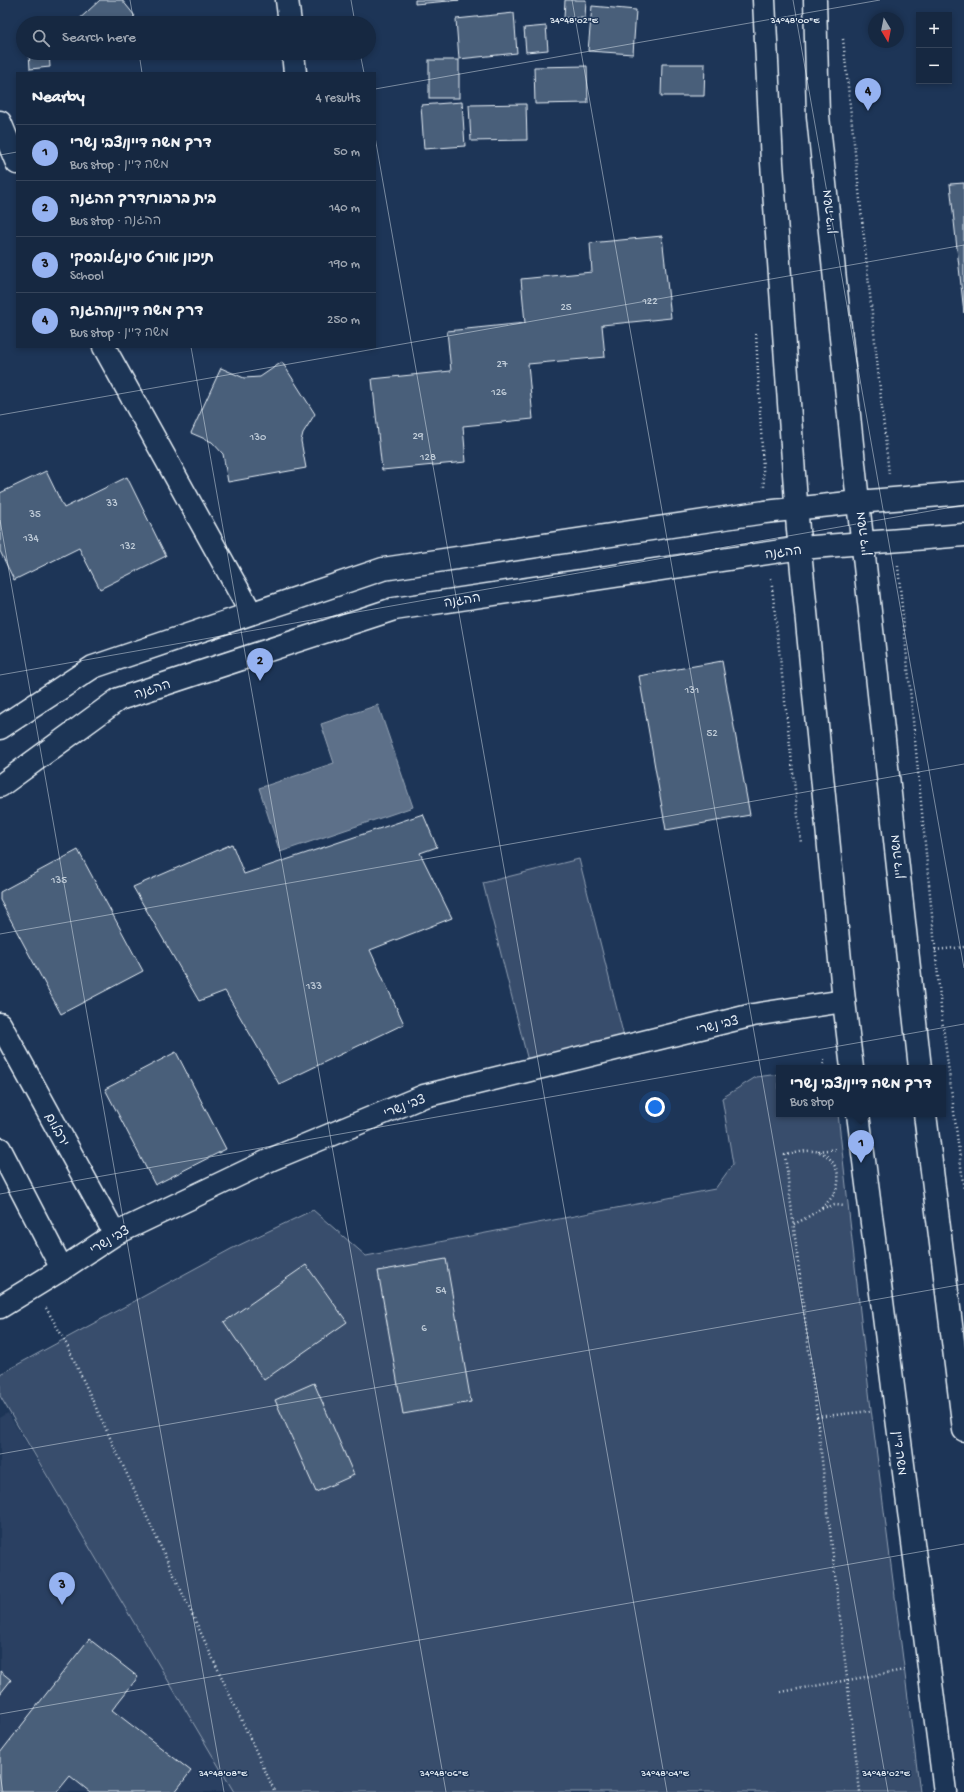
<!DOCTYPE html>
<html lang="en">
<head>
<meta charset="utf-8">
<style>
	:root { --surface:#162841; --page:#23344c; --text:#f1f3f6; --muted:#9ea6b1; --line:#35445a; --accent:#95b2f1 }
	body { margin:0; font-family:"Gochi Hand","Playpen Sans Hebrew",sans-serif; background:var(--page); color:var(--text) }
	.controls { position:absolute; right:12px; top:12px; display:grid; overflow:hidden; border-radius:0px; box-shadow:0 2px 6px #0003 }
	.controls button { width:36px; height:36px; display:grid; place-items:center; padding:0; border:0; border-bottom:1px solid var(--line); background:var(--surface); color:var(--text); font:20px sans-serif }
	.compass { position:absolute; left:868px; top:12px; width:36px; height:36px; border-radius:50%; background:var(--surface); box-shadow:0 2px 6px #0003; rotate:170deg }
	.you { position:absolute; left:655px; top:1107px; width:14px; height:14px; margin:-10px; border:3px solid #fff; border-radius:50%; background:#1a73e8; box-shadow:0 0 0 6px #1a73e833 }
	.badge { display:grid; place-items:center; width:26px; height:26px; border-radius:50%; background:var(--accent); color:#111; font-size:13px; font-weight:700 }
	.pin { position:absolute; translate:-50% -33px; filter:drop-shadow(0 1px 2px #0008) }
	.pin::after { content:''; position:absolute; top:21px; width:14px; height:12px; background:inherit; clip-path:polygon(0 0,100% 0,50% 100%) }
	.popup { position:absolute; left:776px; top:1065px; width:170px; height:52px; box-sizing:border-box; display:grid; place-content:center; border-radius:0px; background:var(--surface); filter:drop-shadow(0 1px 3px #0005); font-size:13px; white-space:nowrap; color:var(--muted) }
	.popup b { font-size:15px; color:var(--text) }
	.popup::after { content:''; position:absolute; left:50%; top:100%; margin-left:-8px; border:8px solid transparent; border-top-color:var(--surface) }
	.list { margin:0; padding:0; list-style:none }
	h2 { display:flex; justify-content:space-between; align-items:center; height:52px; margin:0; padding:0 16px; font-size:17px }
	h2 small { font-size:13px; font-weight:400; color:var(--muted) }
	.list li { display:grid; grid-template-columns:26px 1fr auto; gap:12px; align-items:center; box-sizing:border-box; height:56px; padding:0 16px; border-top:1px solid var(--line) }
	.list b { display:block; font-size:15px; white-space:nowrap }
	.list p { margin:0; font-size:13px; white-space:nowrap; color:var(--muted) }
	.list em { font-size:13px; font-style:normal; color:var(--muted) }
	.icon { flex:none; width:22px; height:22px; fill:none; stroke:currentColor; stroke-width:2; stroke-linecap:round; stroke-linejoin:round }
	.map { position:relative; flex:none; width:964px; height:1792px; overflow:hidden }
	.search { position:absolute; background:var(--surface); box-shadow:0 2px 6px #0003; left:16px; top:16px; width:360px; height:44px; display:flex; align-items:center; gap:10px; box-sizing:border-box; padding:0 14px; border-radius:22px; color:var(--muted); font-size:15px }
	.panel { position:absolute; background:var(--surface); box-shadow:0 2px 6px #0003; left:16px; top:72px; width:360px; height:276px; border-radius:0px }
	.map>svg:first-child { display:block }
	.built { fill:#2a4162 }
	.green { fill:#374d6c; stroke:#909fb2 }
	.water { fill:#5d7089; stroke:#95a4b5 }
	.building { fill:#495e7a; stroke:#e8f1f8 }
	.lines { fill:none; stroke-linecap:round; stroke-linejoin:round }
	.minor-casing { stroke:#e8f1f8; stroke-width:25 }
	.path { stroke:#e8f1f8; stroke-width:2.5; stroke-dasharray:1 3; stroke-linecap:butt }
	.minor { stroke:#1d3557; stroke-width:22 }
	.ticks { fill:none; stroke:#e8f1f8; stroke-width:1; stroke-opacity:0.45 }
	.labels { text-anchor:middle; stroke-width:3; stroke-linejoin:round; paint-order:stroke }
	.number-label { font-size:11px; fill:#c0ccd8 }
	.street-label { font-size:13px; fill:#e8f1f8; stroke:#1d3557 }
	.ticks-label { font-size:10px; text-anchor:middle; fill:#e8f1f8; stroke:#1d3557; stroke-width:3; stroke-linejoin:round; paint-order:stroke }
</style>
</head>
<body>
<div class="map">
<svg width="964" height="1792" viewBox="0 0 964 1792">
	<rect width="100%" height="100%" fill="#1d3557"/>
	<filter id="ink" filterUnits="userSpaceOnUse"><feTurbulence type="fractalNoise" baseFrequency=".025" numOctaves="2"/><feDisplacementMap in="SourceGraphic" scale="8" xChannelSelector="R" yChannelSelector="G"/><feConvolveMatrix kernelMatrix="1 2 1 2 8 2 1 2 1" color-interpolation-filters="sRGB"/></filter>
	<g filter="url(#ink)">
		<path class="built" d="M 8,1413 L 238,1792 L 0,1792 L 0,1418 Z"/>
		<g class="green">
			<path d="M 579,859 L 624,1037 L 528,1061 L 483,883 Z"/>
			<path d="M 779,1074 L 779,1114 L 838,1114 L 870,1401 L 920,1792 L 234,1792 L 0,1396 L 0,1374 L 231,1249 L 313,1210 L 366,1256 L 715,1189 L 733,1164 L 722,1098 L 756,1077 Z"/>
		</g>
		<path class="water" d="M 378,705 L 413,807 L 280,852 L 259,788 L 334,763 L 321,724 Z"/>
		<g class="building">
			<path d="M 100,0 L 122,0 L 135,16 L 127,23 L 75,23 Z"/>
			<path d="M 415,0 L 460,0 L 415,4 Z"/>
			<path d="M 565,0 L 586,0 L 585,18 L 564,18 Z"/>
			<path d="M 592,6 L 636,10 L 633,54 L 588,51 Z"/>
			<path d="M 514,13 L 517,53 L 459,59 L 456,19 Z"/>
			<path d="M 546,26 L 548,50 L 526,52 L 524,28 Z"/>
			<path d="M 29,53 L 49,53 L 50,67 L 30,69 Z"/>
			<rect x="429" y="60" width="30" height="38"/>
			<path d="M 662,64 L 705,64 L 704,96 L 661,96 Z"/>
			<path d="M 587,66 L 588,103 L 535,104 L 534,67 Z"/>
			<path d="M 462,102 L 465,146 L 424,149 L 421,105 Z"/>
			<path d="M 526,104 L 527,140 L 471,141 L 469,105 Z"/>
			<path d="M 964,183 L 964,313 L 950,184 Z"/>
			<path d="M 662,236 L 671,318 L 602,325 L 605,357 L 528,364 L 533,419 L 463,426 L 466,462 L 382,470 L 372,379 L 451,371 L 447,331 L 525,323 L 521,279 L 592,272 L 590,243 Z"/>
			<path d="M 282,362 L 315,414 L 303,433 L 301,441 L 306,468 L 228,482 L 223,454 L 212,442 L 191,433 L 221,368 L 244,378 L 260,377 Z"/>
			<path d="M 46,471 L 64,508 L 127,477 L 166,556 L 100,589 L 79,548 L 14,580 L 0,551 L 0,493 Z"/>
			<path d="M 722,661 L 750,815 L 666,830 L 639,676 Z"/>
			<path d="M 423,814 L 437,847 L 420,853 L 452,918 L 370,950 L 404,1024 L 279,1084 L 225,991 L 199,1001 L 133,887 L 232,844 L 244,874 Z"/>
			<path d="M 78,850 L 143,971 L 61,1014 L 0,900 L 0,892 Z"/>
			<path d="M 176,1052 L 226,1149 L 155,1185 L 105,1089 Z"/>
			<path d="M 446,1259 L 471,1402 L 403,1414 L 378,1271 Z"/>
			<path d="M 306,1265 L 347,1322 L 264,1380 L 224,1322 Z"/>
			<path d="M 314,1383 L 354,1475 L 316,1492 L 275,1400 Z"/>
			<path d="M 89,1639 L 138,1677 L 112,1710 L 191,1771 L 175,1792 L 90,1792 L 70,1776 L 57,1792 L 0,1792 L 0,1753 Z"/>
			<path d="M 0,1671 L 11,1680 L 0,1694 Z"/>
		</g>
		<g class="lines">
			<g class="minor-casing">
				<g id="minor">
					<path d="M 287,0 L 290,23"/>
					<path d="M 764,0 L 772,163 L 798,530 L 844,1001 L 852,1068"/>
					<path d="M 815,0 L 818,116 L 858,502 L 920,1068"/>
					<path d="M 293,53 L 295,73"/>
					<path d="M 0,122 L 17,163"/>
					<path d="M 104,347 L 251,613"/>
					<path d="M 0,728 L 93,667 L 383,569 L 765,512 L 858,502 L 964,493"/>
					<path d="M 0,786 L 119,699 L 394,609 L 801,548 L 964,535"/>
					<path d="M 0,1024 L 115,1234"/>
					<path d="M 858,1114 L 945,1792"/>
					<path d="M 925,1114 L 964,1430"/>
					<path d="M 0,1149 L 62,1269"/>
					<path d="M 0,1307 L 62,1269 L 115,1234 L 272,1159 L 424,1096 L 753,1015 L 844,1001"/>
				</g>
			</g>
			<g class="path">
				<path d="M 843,39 L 889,474"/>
				<path d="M 756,334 L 764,487"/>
				<path d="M 898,566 L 942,1018 L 964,1190"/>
				<path d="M 771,578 L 801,843"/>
				<path d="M 935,950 L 964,947"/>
				<path d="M 823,1068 L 824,1059"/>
				<path d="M 818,1151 L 837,1149"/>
				<path d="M 822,1208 L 835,1205 L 845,1206"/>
				<path d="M 794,1224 C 816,1214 852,1192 833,1163 C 829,1156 821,1151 813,1151 C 804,1150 794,1154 785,1155 L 817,1417 L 860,1792"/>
				<path d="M 46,1308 L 64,1339 L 275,1792"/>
				<path d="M 817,1417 L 870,1411"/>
				<path d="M 781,1692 L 904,1670"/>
			</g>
			<use href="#minor" class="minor"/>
		</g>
	</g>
	<path class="ticks" d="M 130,0 L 134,23M 351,0 L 355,23M 572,0 L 888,1792M 793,0 L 964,968M 139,53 L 142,73M 360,53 L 364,73M 375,89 L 880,0M 375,137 L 667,1792M 0,155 L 17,152M 191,347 L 446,1792M 0,415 L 964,245M 0,520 L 224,1792M 0,675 L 964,505M 0,934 L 964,764M 0,1194 L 964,1024M 0,1454 L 964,1284M 0,1714 L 964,1544M 0,1774 L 3,1792"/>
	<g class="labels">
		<g class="number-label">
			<text x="650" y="304">122</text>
			<text x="566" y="310">25</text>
			<text x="502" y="367">27</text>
			<text x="499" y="395">126</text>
			<text x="418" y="439">29</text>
			<text x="258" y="440">130</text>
			<text x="428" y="460">128</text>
			<text x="112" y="506">33</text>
			<text x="35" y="517">35</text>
			<text x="31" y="541">134</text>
			<text x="128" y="549">132</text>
			<text x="692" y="693">131</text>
			<text x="712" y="736">52</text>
			<text x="59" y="883">135</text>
			<text x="314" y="989">133</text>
			<text x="441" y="1293">54</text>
			<text x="424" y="1331">6</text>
		</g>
		<g class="street-label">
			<text transform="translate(828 212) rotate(-96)" y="5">משה דיין</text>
			<text transform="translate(862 534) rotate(-97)" y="5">משה דיין</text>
			<text transform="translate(783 551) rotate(-7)" y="5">ההגנה</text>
			<text transform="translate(462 599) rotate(-9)" y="5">ההגנה</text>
			<text transform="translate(152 688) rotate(-18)" y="5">ההגנה</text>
			<text transform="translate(896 857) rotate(-96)" y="5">משה דיין</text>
			<text transform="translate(717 1024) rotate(-14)" y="5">צבי נשרי</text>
			<text transform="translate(404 1105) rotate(-21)" y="5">צבי נשרי</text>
			<text transform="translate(58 1129) rotate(61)" y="5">ירבלום</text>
			<text transform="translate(109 1239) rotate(-31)" y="5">צבי נשרי</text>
			<text transform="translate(901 1453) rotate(83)" y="5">משה דיין</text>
		</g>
	</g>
	<g class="ticks-label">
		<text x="795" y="23">34°48'00"E</text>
		<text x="574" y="23">34°48'02"E</text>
		<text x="223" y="1776">34°48'08"E</text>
		<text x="444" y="1776">34°48'06"E</text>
		<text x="665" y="1776">34°48'04"E</text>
		<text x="886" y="1776">34°48'02"E</text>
	</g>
</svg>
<div class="controls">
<button>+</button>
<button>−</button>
</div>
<svg class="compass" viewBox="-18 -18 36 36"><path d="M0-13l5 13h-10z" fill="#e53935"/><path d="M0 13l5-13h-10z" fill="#9ea6b1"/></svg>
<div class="you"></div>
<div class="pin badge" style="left:861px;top:1163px">1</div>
<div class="popup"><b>דרך משה דיין/צבי נשרי</b>Bus stop</div>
<div class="pin badge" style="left:260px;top:681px">2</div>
<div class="pin badge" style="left:62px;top:1605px">3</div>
<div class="pin badge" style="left:868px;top:111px">4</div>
<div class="search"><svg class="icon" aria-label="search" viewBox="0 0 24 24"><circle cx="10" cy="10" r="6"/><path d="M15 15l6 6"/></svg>Search here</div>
<section class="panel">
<h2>Nearby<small>4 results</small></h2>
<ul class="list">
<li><span class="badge">1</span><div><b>דרך משה דיין/צבי נשרי</b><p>Bus stop · משה דיין</p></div><em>50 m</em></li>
<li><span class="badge">2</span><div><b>בית ברבור/דרך ההגנה</b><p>Bus stop · ההגנה</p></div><em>140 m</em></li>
<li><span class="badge">3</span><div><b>תיכון אורט סינגלובסקי</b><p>School</p></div><em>190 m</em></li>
<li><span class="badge">4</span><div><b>דרך משה דיין/ההגנה</b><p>Bus stop · משה דיין</p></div><em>250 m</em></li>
</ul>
</section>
</div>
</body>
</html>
